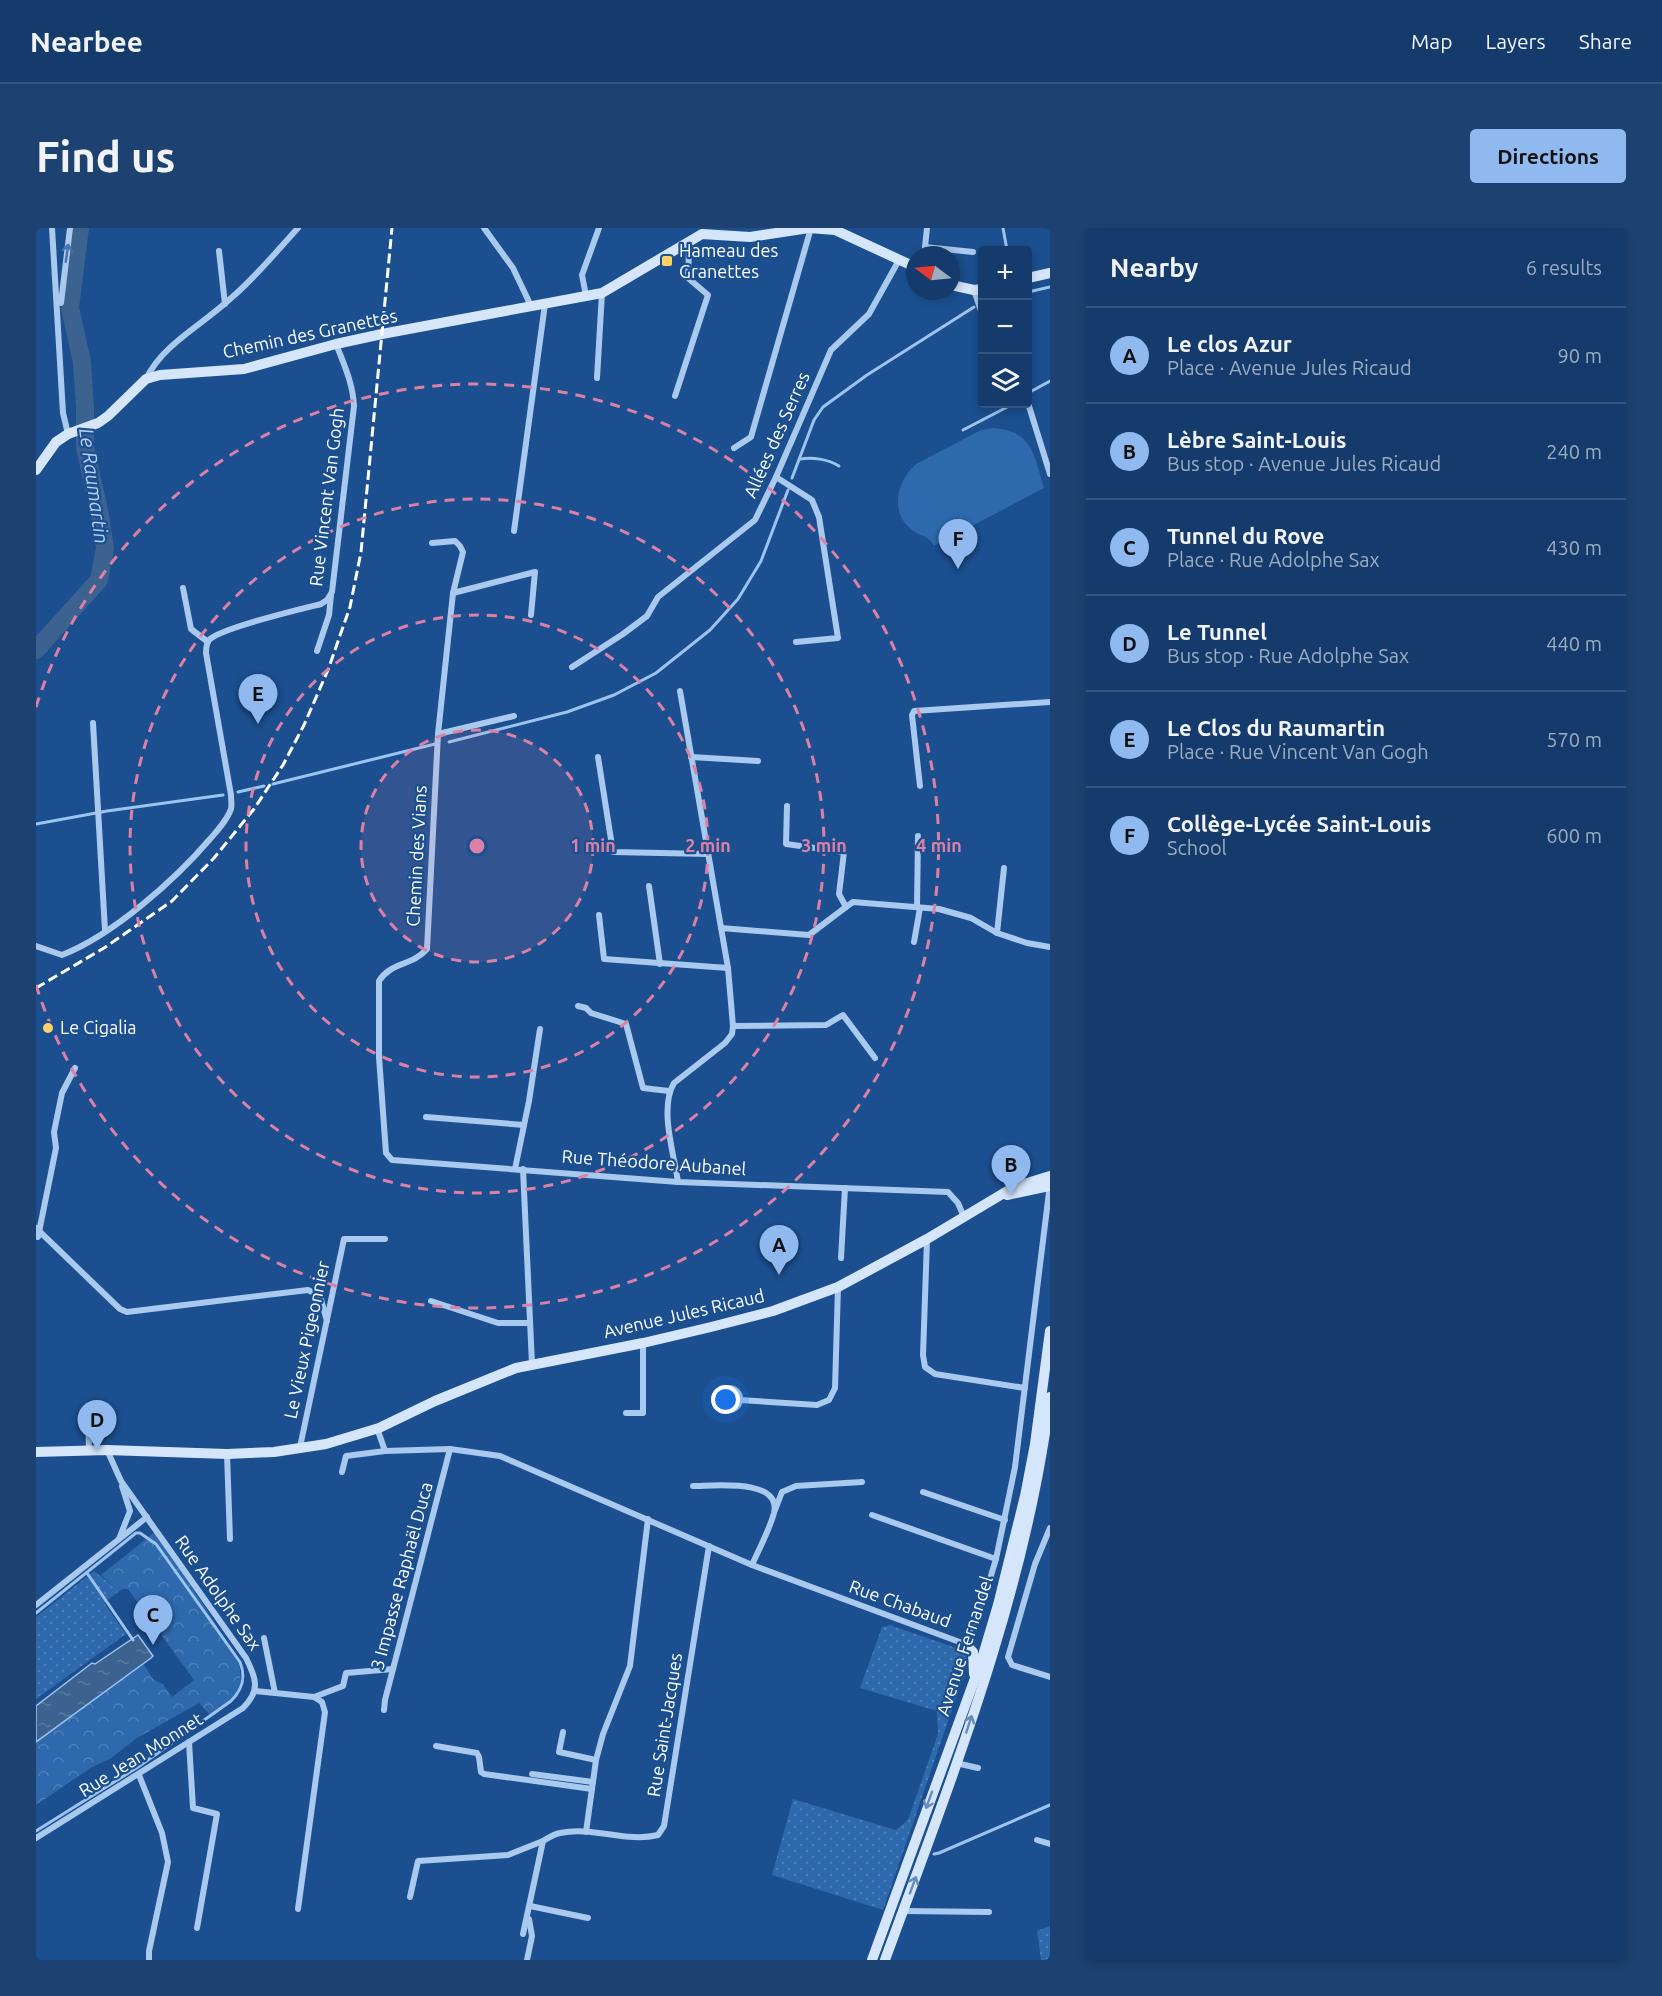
<!DOCTYPE html>
<html lang="en">
<head>
<meta charset="utf-8">
<style>
	:root { --surface:#143b6b; --page:#1d4271; --text:#f1f3f6; --muted:#9dadc1; --line:#33557e; --accent:#90b9f0 }
	body { margin:0; font-family:Ubuntu,sans-serif; background:var(--page); color:var(--text) }
	.controls { position:absolute; right:18px; top:18px; display:grid; overflow:hidden; border-radius:6px; box-shadow:0 3px 9px #0003 }
	.controls button { width:54px; height:54px; display:grid; place-items:center; padding:0; border:0; border-bottom:2px solid var(--line); background:var(--surface); color:var(--text); font:30px sans-serif }
	.compass { position:absolute; left:870px; top:18px; width:54px; height:54px; border-radius:50%; background:var(--surface); box-shadow:0 3px 9px #0003; rotate:286deg }
	.you { position:absolute; left:690px; top:1172px; width:21px; height:21px; margin:-15px; border:4px solid #fff; border-radius:50%; background:#1a73e8; box-shadow:0 0 0 9px #1a73e833 }
	.badge { display:grid; place-items:center; width:39px; height:39px; border-radius:50%; background:var(--accent); color:#111; font-size:20px; font-weight:700 }
	.pin { position:absolute; translate:-50% -50px; filter:drop-shadow(0 2px 3px #0008) }
	.pin::after { content:''; position:absolute; top:32px; width:21px; height:18px; background:inherit; clip-path:polygon(0 0,100% 0,50% 100%) }
	.list { margin:0; padding:0; list-style:none }
	h2 { display:flex; justify-content:space-between; align-items:center; height:78px; margin:0; padding:0 24px; font-size:26px }
	h2 small { font-size:20px; font-weight:400; color:var(--muted) }
	.list li { display:grid; grid-template-columns:39px 1fr auto; gap:18px; align-items:center; box-sizing:border-box; height:96px; padding:0 24px; border-top:2px solid var(--line) }
	.list b { display:block; font-size:22px; white-space:nowrap }
	.list p { margin:0; font-size:20px; white-space:nowrap; color:var(--muted) }
	.list em { font-size:20px; font-style:normal; color:var(--muted) }
	.icon { flex:none; width:33px; height:33px; fill:none; stroke:currentColor; stroke-width:2; stroke-linecap:round; stroke-linejoin:round }
	.map { position:relative; flex:none; width:1014px; height:1732px; overflow:hidden; border-radius:6px }
	header { display:flex; align-items:center; gap:36px; box-sizing:border-box; height:84px; padding:0 30px; background:var(--surface); border-bottom:2px solid var(--line) }
	header strong { font-size:28px }
	nav { display:flex; gap:33px; margin-inline-start:auto; font-size:21px }
	.intro { display:flex; align-items:center; justify-content:space-between; box-sizing:border-box; height:144px; padding:0 36px }
	h1 { margin:0; font-size:42px }
	.button { padding:15px 27px; border-radius:6px; background:var(--accent); color:#111; font-size:21px; font-weight:700 }
	main { display:flex; gap:36px; padding:0 36px }
	aside { flex:1; background:var(--surface); border-radius:6px; box-shadow:0 3px 9px #0003 }
	.map>svg:first-child { display:block }
	.grass { fill:url(#grass-dots) }
	.forest { fill:url(#forest-crowns) }
	.pitch { fill:#2e69ad }
	.water { fill:url(#water-ripples); stroke:#9cc4f0; stroke-width:1.5 }
	.lines { fill:none; stroke-linecap:round; stroke-linejoin:round }
	.stream { stroke:#9cc4f0; stroke-width:3 }
	.river { stroke:#3c6290; stroke-width:18 }
	.street { stroke:#a9c9ee; stroke-width:6 }
	.secondary { stroke:#d6e6fa; stroke-width:10 }
	.rail { stroke:#fff; stroke-width:3; stroke-dasharray:10 4.5; stroke-linecap:butt }
	.oneway { stroke:#4674ac }
	.oneway2 { stroke:#668bba }
	.ring { fill:none; stroke:#dd80a5; stroke-width:3; stroke-dasharray:10 8 }
	.poi-dot { fill:#ffd166; stroke:#1b4f8f; stroke-width:2 }
	.labels { text-anchor:middle; stroke-width:4.5; stroke-linejoin:round; paint-order:stroke }
	.poi-label { font-size:18px; fill:#fff; stroke:#1b4f8f; text-anchor:start }
	.street-label { font-size:18px; fill:#fff; stroke:#1b4f8f }
	.water-label { font-size:20px; font-style:italic; fill:#b5d3f5; stroke:#1b4f8f }
	.centre { fill:#dd80a5; stroke:#1b4f8f; stroke-width:3 }
	.ring-label { font-size:18px; text-anchor:middle; font-weight:bold; fill:#dd80a5; stroke:#1b4f8f; stroke-width:4.5; stroke-linejoin:round; paint-order:stroke }
</style>
</head>
<body>
<header>
<strong>Nearbee</strong>
<nav><a>Map</a><a>Layers</a><a>Share</a></nav>
</header>
<div class="intro"><h1>Find us</h1><a class="button">Directions</a></div>
<main>
<div class="map">
<svg width="1014" height="1732" viewBox="0 0 1014 1732">
	<defs>
		<pattern id="grass-dots" width="8" height="8" patternUnits="userSpaceOnUse" patternTransform="scale(1.5)"><rect width="8" height="8" fill="#2e69ad"/><path d="M2 2h.1M6 6h.1" fill="none" stroke="#4d80b9" stroke-width="1.8" stroke-linecap="round"/></pattern>
		<pattern id="forest-crowns" width="20" height="18" patternUnits="userSpaceOnUse" patternTransform="scale(1.5)"><rect width="20" height="18" fill="#2e69ad"/><path d="M2 6a3 3 0 1 1 6 0M12 15a3 3 0 1 1 6 0" fill="none" stroke="#4d80b9"/></pattern>
		<pattern id="water-ripples" width="26" height="14" patternUnits="userSpaceOnUse" patternTransform="scale(1.5)"><rect width="26" height="14" fill="#3c6290"/><path d="M2 4q2-2 4 0t4 0M15 11q2-2 4 0t4 0" fill="none" stroke="#597aa1"/></pattern>
	</defs>
	<rect width="100%" height="100%" fill="#1b4f8f"/>
	<g class="grass">
		<path d="M 58,1343 L 81,1361 L 86,1361 L 68,1375 L 90,1406 L 0,1471 L 0,1389 Z"/>
		<path d="M 854,1397 L 926,1422 L 931,1431 L 928,1447 L 847,1682 L 736,1647 L 757,1571 L 860,1602 L 872,1592 L 902,1506 L 901,1483 L 824,1460 L 846,1399 Z"/>
		<path d="M 1014,1698 L 1014,1732 L 1005,1732 L 1001,1703 Z"/>
	</g>
	<path class="forest" d="M 120,1303 L 202,1431 C 209,1467 203,1467 176,1489 L 163,1475 L 101,1510 L 74,1531 L 56,1539 L 0,1577 L 0,1515 L 107,1435 L 117,1451 L 127,1456 L 136,1469 L 158,1452 L 92,1361 L 81,1361 L 65,1347 Z"/>
	<path class="pitch" d="M 957,200 C 997,203 998,227 1008,260 L 898,318 C 892,307 886,309 876,302 C 853,284 861,253 880,236 L 945,202 Z"/>
	<path class="water" d="M 102,1407 L 117,1428 L 115,1430 L 0,1514 L 0,1478 L 56,1435 L 59,1436 Z"/>
	<g class="lines">
		<g class="stream">
			<path d="M 967,0 L 971,22"/>
			<path d="M 992,64 L 1014,59"/>
			<path d="M 994,164 L 1014,153"/>
			<path d="M 927,202 L 977,176"/>
			<path d="M 764,231 C 776,229 792,231 803,238"/>
			<path d="M 756,250 L 778,192 L 787,179 L 831,147 L 938,79"/>
			<path d="M 413,514 L 531,484 L 578,467 L 620,445 L 674,402 L 702,371 L 725,333 L 752,262"/>
			<path d="M 237,556 L 399,516"/>
			<path d="M 202,564 L 228,558"/>
			<path d="M 0,596 L 71,583 L 187,567"/>
			<path d="M 51,1345 L 97,1412"/>
			<path d="M 0,1385 L 100,1305 L 104,1305 L 120,1316 L 204,1434 C 210,1449 207,1461 195,1473 L 102,1539 L 0,1603"/>
			<path d="M 898,1626 L 903,1625 L 1014,1577"/>
		</g>
		<path class="river" d="M 0,422 L 63,352 L 69,320 L 64,287 L 49,219 L 49,180 L 46,134 L 34,80 L 44,0"/>
		<g class="street">
			<path d="M 16,0 L 27,185 L 32,206"/>
			<path d="M 448,0 L 477,40 L 495,78"/>
			<path d="M 891,0 L 889,19 L 891,27"/>
			<path d="M 889,19 L 937,24"/>
			<path d="M 183,23 L 189,76"/>
			<path d="M 938,62 L 946,86"/>
			<path d="M 550,68 L 546,47 L 563,0"/>
			<path d="M 25,75 L 34,0"/>
			<path d="M 561,150 L 566,65"/>
			<path d="M 110,151 C 127,116 166,97 194,71 C 219,50 240,24 262,0"/>
			<path d="M 639,168 L 672,67 L 652,50 L 653,23 L 649,16"/>
			<path d="M 992,175 L 1014,246"/>
			<path d="M 698,220 L 715,209 L 775,0"/>
			<path d="M 740,249 L 776,272 L 783,289 L 802,410 L 760,414"/>
			<path d="M 478,303 L 509,76"/>
			<path d="M 396,315 L 419,313 L 424,318 L 427,324 L 417,365"/>
			<path d="M 147,360 L 155,401 L 172,414"/>
			<path d="M 495,387 L 499,344 L 417,365 L 402,506 L 391,721 C 376,738 355,734 343,753 L 343,829 L 350,925 L 356,932 L 642,954 L 912,964 L 922,975 L 928,989"/>
			<path d="M 281,423 L 293,387 L 295,367"/>
			<path d="M 536,439 L 587,406 L 611,388 L 622,369 L 719,292 L 740,249 L 795,122 L 833,86 L 863,32"/>
			<path d="M 57,495 L 69,702"/>
			<path d="M 402,506 L 478,488"/>
			<path d="M 562,529 L 577,624 L 672,626"/>
			<path d="M 655,529 L 722,533"/>
			<path d="M 884,558 L 876,487 L 878,483 L 1014,474"/>
			<path d="M 751,578 L 750,616 L 808,624 L 803,666 L 810,679 L 817,674 L 903,681 L 935,690 L 961,705 L 991,715 L 1014,719"/>
			<path d="M 613,658 L 624,736"/>
			<path d="M 881,679 L 882,608"/>
			<path d="M 563,687 L 568,731 L 692,740"/>
			<path d="M 685,700 L 773,707 L 810,679"/>
			<path d="M 961,705 L 968,640"/>
			<path d="M 878,714 L 884,680"/>
			<path d="M 0,718 L 26,727 C 77,707 139,652 174,611 C 182,602 191,592 195,581 C 196,577 195,571 195,567 L 170,425 C 170,420 170,416 173,412 C 184,400 265,381 285,376 L 291,372 L 296,364 L 318,178 C 317,156 308,136 300,116"/>
			<path d="M 542,778 L 550,780 L 555,785 L 590,796 L 607,860 L 633,863"/>
			<path d="M 697,798 L 790,797 L 807,787 L 839,830"/>
			<path d="M 390,889 L 488,897"/>
			<path d="M 479,941 L 493,873 L 504,801"/>
			<path d="M 487,941 L 496,1136"/>
			<path d="M 642,954 C 638,926 623,880 638,855 L 689,815 L 696,806 L 697,798 L 692,740 L 644,463"/>
			<path d="M 0,1000 L 84,1081 L 91,1084 L 272,1062 L 284,1068 L 291,1093"/>
			<path d="M 2,1009 L 20,920 L 18,904 L 26,865 L 39,840"/>
			<path d="M 891,1012 L 887,1127 L 889,1139 L 899,1146 L 989,1160"/>
			<path d="M 805,1030 L 809,960"/>
			<path d="M 395,1073 L 462,1095 L 494,1095"/>
			<circle cx="693" cy="1171" r="11"/>
			<path d="M 704,1172 L 781,1177 L 793,1172 L 799,1160 L 802,1059"/>
			<path d="M 52,1183 L 53,1222"/>
			<path d="M 590,1185 L 607,1185 L 607,1115"/>
			<path d="M 341,1200 L 349,1223 L 414,1221 L 464,1228 L 716,1337 L 929,1416 L 950,1364 L 960,1331 L 979,1239 L 1014,956"/>
			<path d="M 264,1219 L 308,1011 L 349,1011"/>
			<path d="M 191,1226 L 194,1311"/>
			<path d="M 306,1244 L 310,1228 L 349,1223"/>
			<path d="M 657,1258 C 678,1258 746,1250 738,1285 C 733,1303 723,1321 716,1337"/>
			<path d="M 887,1264 L 969,1292"/>
			<path d="M 739,1282 L 746,1264 L 760,1258 L 826,1254"/>
			<path d="M 836,1287 L 960,1331"/>
			<path d="M 1014,1300 L 999,1336 L 972,1429 L 976,1437 L 1014,1449"/>
			<path d="M 83,1311 L 94,1283 L 86,1258"/>
			<path d="M 0,1377 L 111,1289"/>
			<path d="M 219,1463 L 239,1465 L 228,1410"/>
			<path d="M 239,1465 L 278,1469 L 286,1474 L 289,1484 L 262,1681"/>
			<path d="M 278,1469 L 307,1458 L 310,1445 L 357,1441"/>
			<path d="M 348,1482 L 349,1472 L 414,1221"/>
			<path d="M 527,1504 L 523,1524 L 560,1532"/>
			<path d="M 153,1514 L 157,1580 L 181,1586 L 161,1700"/>
			<path d="M 400,1518 L 441,1525 L 443,1529 L 445,1544 L 448,1546 L 556,1561"/>
			<path d="M 920,1535 L 942,1540"/>
			<path d="M 496,1546 L 557,1554"/>
			<path d="M 103,1547 L 126,1605 L 132,1634 L 113,1723 L 113,1732"/>
			<path d="M 550,1604 L 560,1532 L 567,1506 L 594,1438 L 612,1291"/>
			<path d="M 0,1610 L 207,1480 C 225,1462 220,1450 210,1430 L 85,1253 L 71,1222"/>
			<path d="M 1001,1612 L 1014,1616"/>
			<path d="M 374,1669 L 382,1633 L 472,1627 L 507,1613"/>
			<path d="M 494,1678 L 552,1690"/>
			<path d="M 867,1683 L 953,1684"/>
			<path d="M 487,1706 L 507,1613 C 512,1610 518,1606 524,1605 C 557,1598 590,1615 622,1607 L 628,1598 L 673,1318"/>
			<path d="M 491,1732 L 496,1708 L 493,1691"/>
		</g>
		<g class="secondary">
			<path d="M 992,50 L 1014,45"/>
			<path d="M 915,57 L 938,62 L 946,61"/>
			<path d="M 0,242 L 20,214 L 32,206 L 62,195 L 72,188 L 110,151 L 124,147 L 208,141 L 300,116 L 346,106 L 566,65 L 666,6 L 714,9 L 773,0 L 799,2 L 879,39"/>
			<path d="M 971,967 L 1014,958"/>
			<path d="M 0,1224 L 71,1222 L 191,1226 L 238,1224 L 290,1216 L 343,1200 L 399,1173 L 480,1140 L 607,1115 L 675,1099 L 737,1083 L 802,1059 L 891,1011 L 978,959 L 1014,948"/>
			<path d="M 929,1416 L 937,1424 L 938,1446"/>
			<path d="M 836,1732 L 945,1434 L 962,1377 L 989,1268 L 999,1216 L 1014,1103"/>
			<path d="M 849,1732 C 916,1549 990,1364 1014,1169"/>
		</g>
		<path class="rail" d="M 0,760 L 68,720 L 136,673 L 178,630 L 218,581 L 247,537 L 268,497 L 292,442 L 314,379 L 325,324 L 356,0"/>
	</g>
	<defs><path id="oneway-shaft" d="M-6 0H5M1.5-3L5.5 0L1.5 3" fill="none" stroke-width="1.6" stroke-linecap="round" stroke-linejoin="round" transform="scale(1.5)"/></defs>
	<use class="oneway" href="#oneway-shaft" transform="translate(31 25) rotate(-82)"/>
	<g class="oneway2">
		<use href="#oneway-shaft" transform="translate(933 1496) rotate(-72)"/>
		<use href="#oneway-shaft" transform="translate(893 1572) rotate(110)"/>
		<use href="#oneway-shaft" transform="translate(877 1657) rotate(-70)"/>
	</g>
	<circle cx="441" cy="618" r="116" fill="#dd80a5" fill-opacity=".12"/>
	<g class="ring">
		<circle cx="441" cy="618" r="116"/>
		<circle cx="441" cy="618" r="231"/>
		<circle cx="441" cy="618" r="347"/>
		<path d="M0 479A462 462 0 1 1 0 757"/>
	</g>
	<g class="poi-dot">
		<rect x="625" y="27" width="12" height="12" rx="3"/>
		<circle cx="12" cy="800" r="6"/>
	</g>
	<g class="labels">
		<g class="poi-label">
			<text x="643" y="29">Hameau des<tspan x="643" dy="21">Granettes</tspan></text>
			<text x="24" y="806">Le Cigalia</text>
		</g>
		<g class="street-label">
			<text transform="translate(274 106) rotate(-12)" y="6">Chemin des Granettes</text>
			<text transform="translate(741 207) rotate(-66)" y="6">Allées des Serres</text>
			<text transform="translate(291 269) rotate(-83)" y="6">Rue Vincent Van Gogh</text>
			<text transform="translate(381 628) rotate(-87)" y="6">Chemin des Vians</text>
			<text transform="translate(618 935) rotate(4)" y="6">Rue Théodore Aubanel</text>
			<text transform="translate(648 1086) rotate(-13)" y="6">Avenue Jules Ricaud</text>
			<text transform="translate(271 1112) rotate(-78)" y="6">Le Vieux Pigeonnier</text>
			<text transform="translate(366 1348) rotate(-75)" y="6">3 Impasse Raphaël Duca</text>
			<text transform="translate(182 1365) rotate(55)" y="6">Rue Adolphe Sax</text>
			<text transform="translate(864 1376) rotate(20)" y="6">Rue Chabaud</text>
			<text transform="translate(929 1418) rotate(-72)" y="6">Avenue Fernandel</text>
			<text transform="translate(629 1497) rotate(-81)" y="6">Rue Saint-Jacques</text>
			<text transform="translate(105 1527) rotate(-32)" y="6">Rue Jean Monnet</text>
		</g>
		<g class="water-label">
			<text transform="translate(58 258) rotate(82)" y="7">Le Raumartin</text>
		</g>
	</g>
	<circle cx="441" cy="618" r="9" class="centre"/>
	<g class="ring-label">
		<text x="557" y="624">1 min</text>
		<text x="672" y="624">2 min</text>
		<text x="788" y="624">3 min</text>
		<text x="903" y="624">4 min</text>
	</g>
</svg>
<div class="controls">
<button>+</button>
<button>−</button>
<button><svg class="icon" aria-label="layers" viewBox="0 0 24 24"><path d="M12 4l9 5-9 5-9-5zM3 14l9 5 9-5"/></svg></button>
</div>
<svg class="compass" viewBox="-18 -18 36 36"><path d="M0-13l5 13h-10z" fill="#e53935"/><path d="M0 13l5-13h-10z" fill="#9dadc1"/></svg>
<div class="you"></div>
<div class="pin badge" style="left:743px;top:1047px">A</div>
<div class="pin badge" style="left:975px;top:967px">B</div>
<div class="pin badge" style="left:117px;top:1417px">C</div>
<div class="pin badge" style="left:61px;top:1222px">D</div>
<div class="pin badge" style="left:222px;top:496px">E</div>
<div class="pin badge" style="left:922px;top:341px">F</div>
</div>
<aside>
<h2>Nearby<small>6 results</small></h2>
<ul class="list">
<li><span class="badge">A</span><div><b>Le clos Azur</b><p>Place · Avenue Jules Ricaud</p></div><em>90 m</em></li>
<li><span class="badge">B</span><div><b>Lèbre Saint-Louis</b><p>Bus stop · Avenue Jules Ricaud</p></div><em>240 m</em></li>
<li><span class="badge">C</span><div><b>Tunnel du Rove</b><p>Place · Rue Adolphe Sax</p></div><em>430 m</em></li>
<li><span class="badge">D</span><div><b>Le Tunnel</b><p>Bus stop · Rue Adolphe Sax</p></div><em>440 m</em></li>
<li><span class="badge">E</span><div><b>Le Clos du Raumartin</b><p>Place · Rue Vincent Van Gogh</p></div><em>570 m</em></li>
<li><span class="badge">F</span><div><b>Collège-Lycée Saint-Louis</b><p>School</p></div><em>600 m</em></li>
</ul>
</aside>
</main>
</body>
</html>
